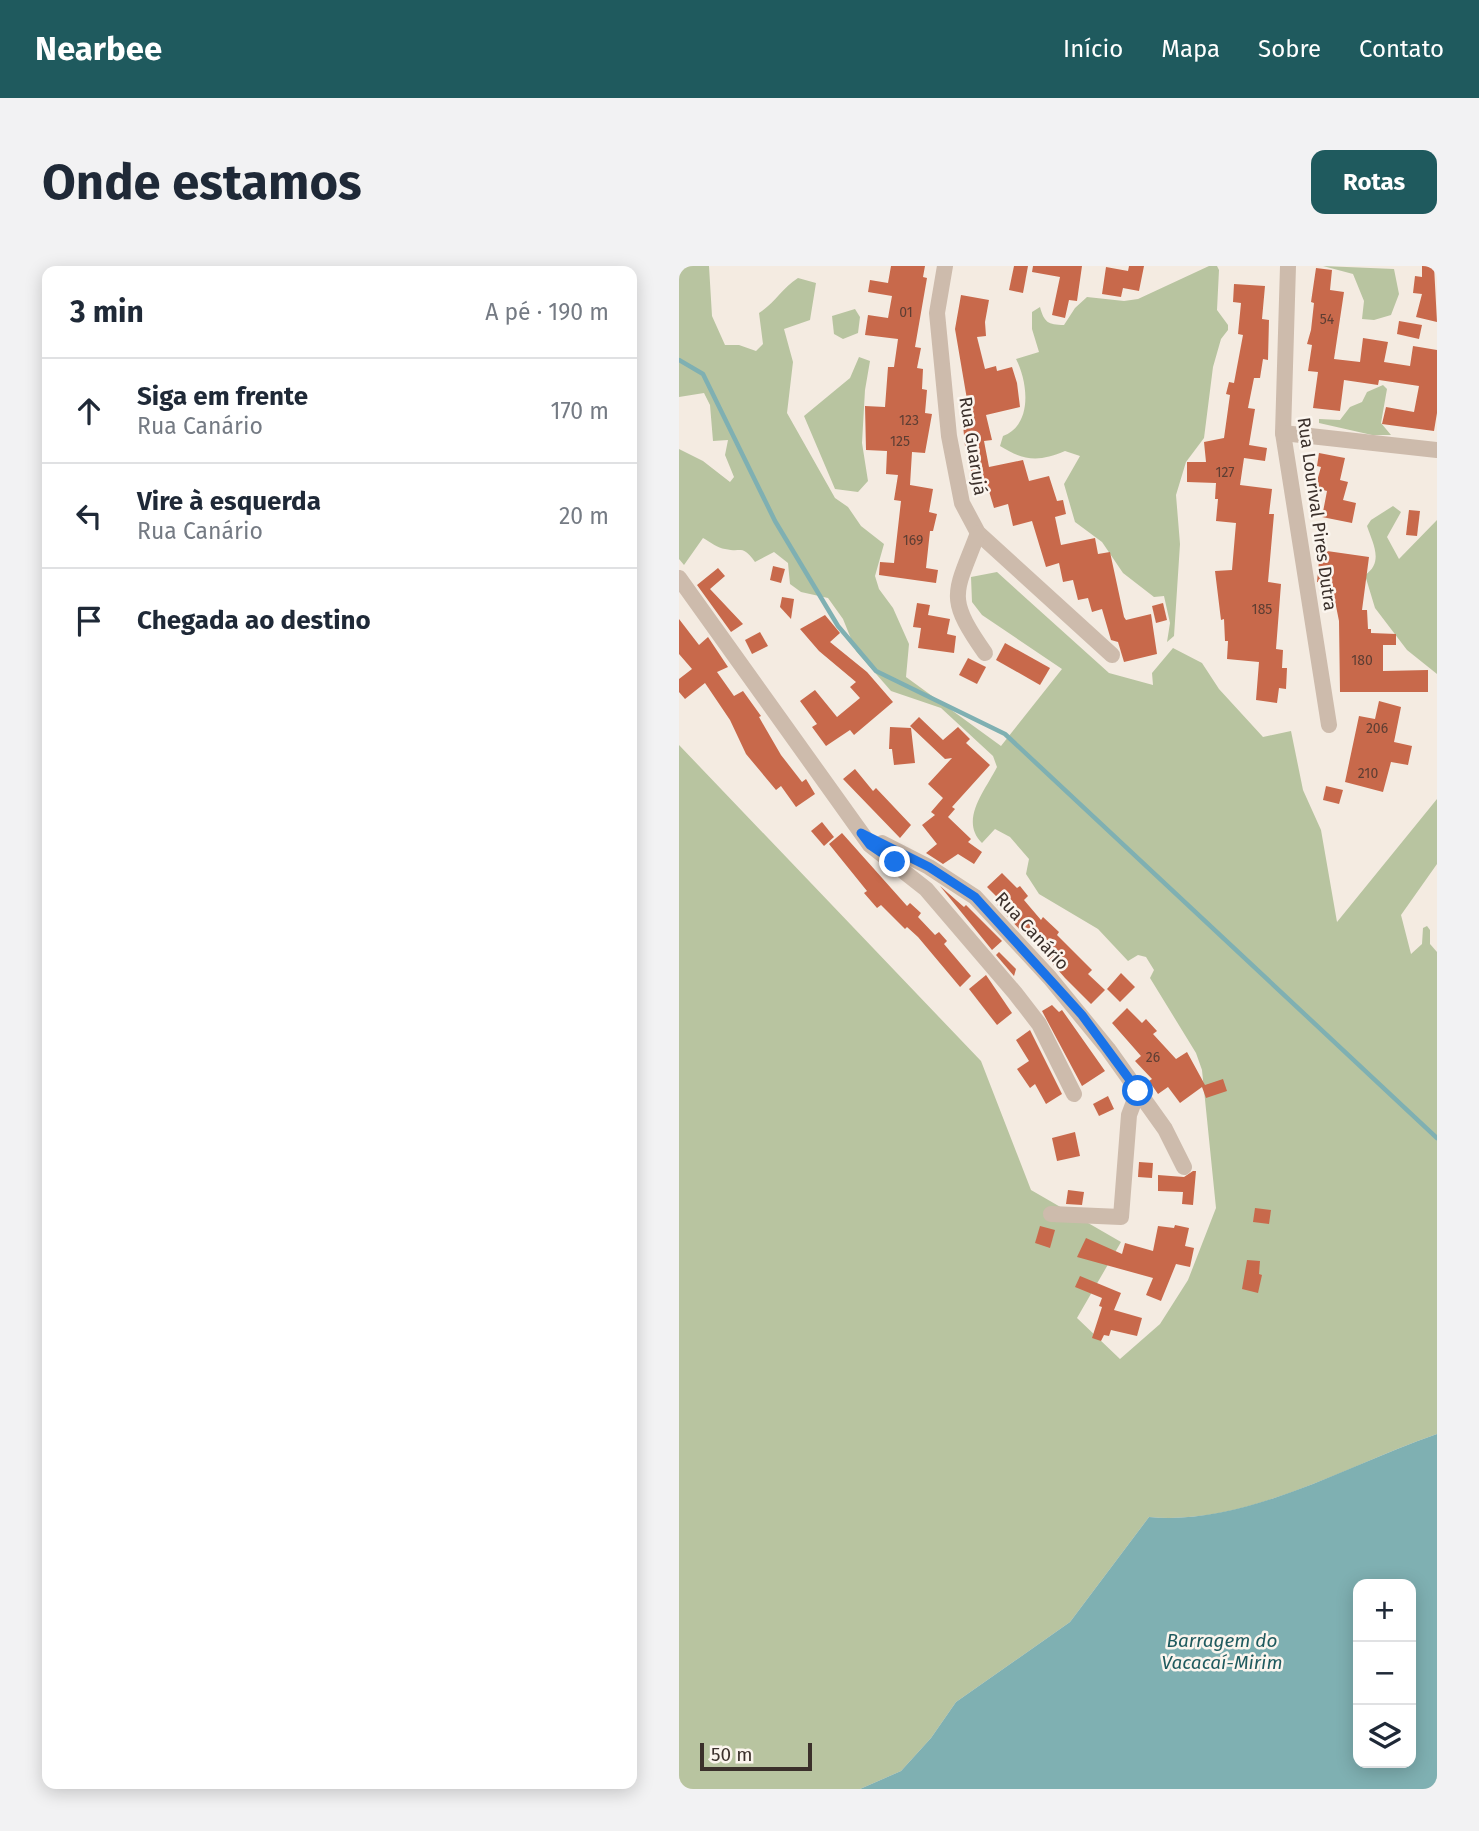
<!DOCTYPE html>
<html lang="pt">
<head>
<meta charset="utf-8">
<style>
	:root { --surface:#fff; --page:#f2f2f3; --text:#1f2937; --muted:#747a83; --line:#e0e1e3; --accent:#1f5a5e }
	body { margin:0; font-family:"Fira Sans",sans-serif; background:var(--page); color:var(--text) }
	.controls { position:absolute; right:21px; bottom:21px; display:grid; overflow:hidden; border-radius:14px; box-shadow:0 4px 18px #0003 }
	.controls button { width:63px; height:63px; display:grid; place-items:center; padding:0; border:0; border-bottom:2px solid var(--line); background:var(--surface); color:var(--text); font:35px sans-serif }
	.scale { position:absolute; left:21px; bottom:18px; width:112px; box-sizing:border-box; padding-left:7px; border:4px solid #3b302b; border-top:0; font-size:19px; line-height:24px; white-space:nowrap; color:#3b302b; -webkit-text-stroke:5px #fbf5ee; paint-order:stroke }
	.stop { position:absolute; width:21px; height:21px; margin:-16px; border:5px solid #1a73e8; border-radius:50%; background:#fff }
	.stop.end { background:#1a73e8; border-color:#fff; box-shadow:0 2px 7px #0008 }
	.list { margin:0; padding:0; list-style:none }
	h2 { display:flex; justify-content:space-between; align-items:center; height:91px; margin:0; padding:0 28px; font-size:30px }
	h2 small { font-size:23px; font-weight:400; color:var(--muted) }
	.list li { display:grid; grid-template-columns:46px 1fr auto; gap:21px; align-items:center; box-sizing:border-box; height:105px; padding:0 28px; border-top:2px solid var(--line) }
	.list b { display:block; font-size:26px; white-space:nowrap }
	.list p { margin:0; font-size:23px; white-space:nowrap; color:var(--muted) }
	.list em { font-size:23px; font-style:normal; color:var(--muted) }
	.icon { flex:none; width:38px; height:38px; fill:none; stroke:currentColor; stroke-width:2; stroke-linecap:round; stroke-linejoin:round }
	.map { position:relative; flex:none; width:758px; height:1523px; overflow:hidden; border-radius:14px }
	header { display:flex; align-items:center; gap:42px; box-sizing:border-box; height:98px; padding:0 35px; background:var(--accent); color:#fff }
	header strong { font-size:33px }
	nav { display:flex; gap:38px; margin-inline-start:auto; font-size:24px }
	.intro { display:flex; align-items:center; justify-content:space-between; box-sizing:border-box; height:168px; padding:0 42px }
	h1 { margin:0; font-size:49px }
	.button { padding:18px 32px; border-radius:14px; background:var(--accent); color:#fff; font-size:24px; font-weight:700 }
	main { display:flex; gap:42px; padding:0 42px }
	aside { flex:1; background:var(--surface); border-radius:14px; box-shadow:0 4px 18px #0003 }
	.map>svg:first-child { display:block }
	.green { fill:#b8c4a0 }
	.water { fill:#7fb0b2; fill-rule:evenodd }
	.lines { fill:none; stroke-linecap:round; stroke-linejoin:round }
	.stream { stroke:#7fb0b2; stroke-width:4.5 }
	.building { fill:#c8694b }
	.minor { stroke:#cdbbac; stroke-width:16 }
	.route { stroke:#1a73e8; stroke-width:9 }
	.labels { text-anchor:middle; stroke-width:5; stroke-linejoin:round; paint-order:stroke }
	.number-label { font-size:14px; fill:#5e3e33 }
	.street-label { font-size:18px; fill:#3b302b; stroke:#fbf5ee }
	.water-label { font-size:19px; font-style:italic; fill:#1f5a5e; stroke:#fbf5ee }
</style>
</head>
<body>
<header>
<strong>Nearbee</strong>
<nav><a>Início</a><a>Mapa</a><a>Sobre</a><a>Contato</a></nav>
</header>
<div class="intro"><h1>Onde estamos</h1><a class="button">Rotas</a></div>
<main>
<aside>
<h2>3 min<small>A pé · 190 m</small></h2>
<ul class="list">
<li><svg class="icon" aria-label="ahead" viewBox="0 0 24 24"><path d="M12 20V5M6 11l6-6 6 6"/></svg><div><b>Siga em frente</b><p>Rua Canário</p></div><em>170 m</em></li>
<li><svg class="icon" aria-label="left" viewBox="0 0 24 24"><path d="M17 20v-9H6M10 6l-5 5 5 5"/></svg><div><b>Vire à esquerda</b><p>Rua Canário</p></div><em>20 m</em></li>
<li><svg class="icon" aria-label="arrive" viewBox="0 0 24 24"><path d="M6 21V4h12l-3 4 3 4H6"/></svg><div><b>Chegada ao destino</b></div></li>
</ul>
</aside>
<div class="map">
<svg width="758" height="1523" viewBox="0 0 758 1523">
	<rect width="100%" height="100%" fill="#f4ebe1"/>
	<g class="green">
		<path d="M 0,0 L 30,0 L 33,50 L 46,79 L 60,79 L 77,85 L 84,78 L 80,47 C 96,37 103,22 119,12 L 137,17 L 131,54 L 105,63 L 114,96 L 108,147 L 156,232 L 169,241 L 182,260 L 205,278 L 196,310 L 200,323 L 214,342 L 230,378 L 227,411 L 322,480 L 383,403 L 303,349 L 293,336 L 292,311 L 318,306 L 430,407 L 474,419 L 473,407 L 494,382 L 523,397 L 540,423 L 584,471 L 612,465 L 624,524 L 642,564 L 658,656 L 758,533 L 758,598 L 722,649 L 732,688 L 743,678 L 744,662 L 748,660 L 751,664 L 751,678 L 758,686 L 758,1168 C 668,1199 568,1260 470,1251 L 391,1356 L 277,1436 L 252,1472 L 222,1505 L 181,1523 L 0,1523 L 0,479 L 302,795 L 352,924 L 442,976 L 398,1052 L 441,1093 L 481,1058 L 509,1014 L 537,942 L 523,804 L 517,787 L 471,712 L 475,704 L 467,691 L 459,689 L 449,695 L 419,663 L 360,628 L 347,608 L 350,593 L 331,571 L 316,563 L 303,577 C 280,554 306,525 318,501 L 314,490 L 262,442 L 212,425 L 177,385 L 164,353 L 149,332 L 122,326 L 111,318 L 109,297 L 95,286 L 76,296 C 63,278 63,287 46,283 C 39,282 31,276 24,272 L 5,299 L 0,293 L 0,183 L 24,195 L 51,216 L 55,211 L 46,189 L 49,174 L 34,175 L 31,139 L 25,127 L 0,131 Z"/>
		<path d="M 530,0 L 538,0 L 540,4 L 538,44 L 549,59 L 549,64 L 542,73 L 534,101 L 525,172 L 507,196 L 497,229 L 501,278 L 495,370 L 488,376 L 491,357 L 485,330 L 475,331 L 444,307 L 423,276 L 396,256 L 385,218 L 401,190 L 386,185 C 360,196 345,195 321,180 L 324,170 C 354,159 349,116 337,93 L 360,86 L 353,63 L 353,46 L 361,41 C 365,56 369,59 385,59 L 396,42 L 408,31 L 445,35 L 459,33 Z"/>
		<path d="M 644,0 L 715,3 L 720,28 L 712,49 L 695,54 L 683,53 L 685,35 L 674,8 Z"/>
		<path d="M 176,43 L 181,51 L 179,67 L 164,73 L 155,68 L 153,50 Z"/>
		<path d="M 180,91 L 191,95 L 186,124 L 183,177 L 189,215 L 179,226 L 156,223 L 125,150 L 171,112 Z"/>
		<path d="M 704,119 L 708,123 L 702,157 L 712,169 L 693,169 L 640,157 L 640,153 L 661,154 L 671,141 L 683,136 L 688,126 Z"/>
		<path d="M 714,240 L 722,246 L 708,271 L 720,293 L 758,254 L 758,408 L 728,384 L 696,342 L 686,309 C 705,296 694,278 688,260 L 692,254 Z"/>
	</g>
	<path class="water" d="M 758,1168 L 758,1523 L 181,1523 L 222,1505 L 252,1472 L 277,1436 L 391,1356 L 470,1251 C 567,1260 668,1199 758,1168 ZM 679,1318 L 732,1318 L 732,1497 L 679,1497 Z"/>
	<g class="lines">
		<path class="stream" d="M 0,94 L 24,108 L 96,255 L 159,360 L 197,405 L 326,468 L 758,872"/>
	</g>
	<g class="building">
		<path d="M 212,0 L 246,0 L 244,11 L 248,12 L 236,81 L 242,82 L 238,102 L 244,103 L 243,123 L 248,124 L 246,147 L 253,148 L 246,187 L 233,186 L 231,219 L 254,223 L 250,246 L 258,248 L 254,265 L 251,265 L 247,302 L 259,304 L 257,317 L 200,309 L 201,296 L 215,297 L 222,235 L 215,234 L 219,209 L 207,208 L 208,185 L 187,184 L 186,140 L 206,141 L 209,101 L 215,101 L 219,73 L 186,69 L 189,49 L 209,52 L 213,30 L 189,26 L 191,14 L 209,17 Z"/>
		<path d="M 335,0 L 349,0 L 344,27 L 330,24 Z"/>
		<path d="M 354,0 L 403,0 L 398,35 L 390,34 L 386,52 L 373,49 L 381,11 L 353,6 Z"/>
		<path d="M 450,0 L 465,0 L 460,25 L 444,22 L 442,31 L 423,28 L 427,1 L 449,5 Z"/>
		<path d="M 743,0 L 755,0 L 758,56 L 737,51 L 743,28 L 734,27 L 736,10 L 743,11 Z"/>
		<path d="M 637,2 L 653,4 L 651,24 L 665,26 L 655,93 L 681,96 L 684,72 L 709,76 L 705,96 L 731,100 L 734,80 L 758,84 L 758,147 L 755,165 L 703,158 L 707,141 L 735,146 L 740,120 L 700,114 L 699,119 L 665,114 L 661,145 L 634,142 L 639,106 L 629,105 L 633,79 L 628,78 L 632,64 L 635,37 L 632,36 Z"/>
		<path d="M 555,18 L 586,20 L 583,53 L 590,54 L 589,94 L 584,93 L 581,112 L 575,112 L 569,142 L 576,143 L 570,179 L 588,182 L 586,195 L 565,192 L 561,219 L 593,223 L 590,248 L 595,248 L 589,316 L 602,318 L 597,383 L 604,384 L 603,402 L 608,402 L 607,423 L 600,422 L 598,437 L 577,434 L 580,396 L 548,393 L 549,375 L 546,375 L 545,353 L 542,354 L 536,305 L 553,304 L 557,257 L 537,255 L 539,233 L 536,233 L 537,217 L 508,216 L 508,196 L 527,196 L 525,176 L 545,172 L 551,129 L 547,128 L 550,116 L 555,117 L 564,69 L 559,68 L 562,37 L 554,36 Z"/>
		<path d="M 282,29 L 310,34 L 306,56 L 307,70 L 298,71 L 306,103 L 317,100 L 318,105 L 333,101 L 338,117 L 341,141 L 307,149 L 313,174 L 305,175 L 310,201 L 344,194 L 350,215 L 370,210 L 378,235 L 384,234 L 387,248 L 376,251 L 382,279 L 416,272 L 419,288 L 431,286 L 445,351 L 447,354 L 472,348 L 478,388 L 445,396 L 439,376 L 432,374 L 423,343 L 413,346 L 409,332 L 399,334 L 394,314 L 384,316 L 380,297 L 367,301 L 353,255 L 334,260 L 329,238 L 315,242 L 309,222 L 297,225 L 286,180 L 284,159 L 292,157 L 276,63 Z"/>
		<path d="M 720,55 L 743,59 L 740,73 L 718,68 Z"/>
		<path d="M 640,187 L 666,192 L 661,214 L 669,216 L 664,234 L 677,237 L 673,257 L 643,251 L 648,225 L 636,222 L 642,201 L 638,200 Z"/>
		<path d="M 730,244 L 741,245 L 738,270 L 727,269 Z"/>
		<path d="M 641,284 L 690,291 L 683,344 L 688,344 L 689,363 L 692,363 L 692,367 L 717,368 L 717,379 L 704,379 L 704,405 L 749,404 L 749,426 L 661,426 L 660,355 L 657,340 L 646,339 L 648,317 L 638,316 Z"/>
		<path d="M 94,300 L 106,303 L 102,317 L 91,314 Z"/>
		<path d="M 39,302 L 46,310 L 31,323 L 64,358 L 52,366 L 18,319 Z"/>
		<path d="M 103,331 L 115,333 L 112,353 L 101,341 Z"/>
		<path d="M 238,337 L 251,339 L 249,349 L 271,353 L 268,368 L 277,370 L 275,387 L 239,382 L 242,362 L 234,361 Z"/>
		<path d="M 484,337 L 488,354 L 477,357 L 473,340 Z"/>
		<path d="M 146,349 L 161,367 L 151,376 L 188,406 L 214,436 L 175,469 L 171,464 L 147,480 L 133,461 L 138,458 L 121,435 L 136,424 L 158,451 L 181,432 L 171,421 L 177,416 L 140,385 L 121,363 Z"/>
		<path d="M 0,353 L 20,379 L 29,371 L 49,401 L 38,406 L 55,430 L 64,425 L 82,450 L 80,451 L 102,489 L 123,516 L 127,513 L 136,528 L 117,541 L 102,520 L 97,524 L 67,488 L 51,454 L 26,417 L 6,433 L 0,426 L 0,413 L 13,403 L 0,388 Z"/>
		<path d="M 81,366 L 89,380 L 73,388 L 66,374 Z"/>
		<path d="M 326,377 L 371,402 L 361,419 L 317,394 Z"/>
		<path d="M 289,392 L 307,401 L 298,418 L 280,409 Z"/>
		<path d="M 700,435 L 722,441 L 715,476 L 733,480 L 729,499 L 712,496 L 704,526 L 666,516 L 680,450 L 696,453 Z"/>
		<path d="M 240,451 L 264,474 L 279,461 L 291,473 L 287,477 L 311,499 L 273,541 L 276,543 L 269,551 L 292,573 L 289,576 L 303,586 L 295,598 L 279,588 L 264,598 L 247,587 L 258,578 L 243,559 L 256,549 L 252,546 L 264,532 L 249,518 L 273,492 L 266,493 L 231,460 Z"/>
		<path d="M 211,461 L 232,462 L 236,497 L 215,499 L 213,483 L 210,483 Z"/>
		<path d="M 176,503 L 194,525 L 197,522 L 232,559 L 221,572 L 164,513 Z"/>
		<path d="M 647,520 L 664,524 L 660,538 L 644,534 Z"/>
		<path d="M 143,556 L 155,571 L 145,580 L 132,565 Z"/>
		<path d="M 163,567 L 228,640 L 231,637 L 242,647 L 239,651 L 256,669 L 260,666 L 268,675 L 265,678 L 292,710 L 281,721 L 239,671 L 228,661 L 226,663 L 202,639 L 198,642 L 185,627 L 188,625 L 150,578 Z"/>
		<path d="M 323,607 L 338,622 L 341,620 L 349,630 L 345,634 L 362,654 L 364,651 L 380,666 L 378,669 L 413,704 L 409,708 L 426,724 L 412,738 L 386,712 L 366,689 L 368,687 L 343,666 L 318,639 L 322,635 L 308,621 Z"/>
		<path d="M 261,620 L 285,641 L 287,639 L 323,675 L 313,684 Z"/>
		<path d="M 320,686 L 337,703 L 335,710 L 317,689 Z"/>
		<path d="M 442,707 L 456,721 L 441,736 L 428,723 Z"/>
		<path d="M 307,709 L 333,747 L 318,759 L 290,723 Z"/>
		<path d="M 373,739 L 380,746 L 383,744 L 426,805 L 403,820 L 363,745 Z"/>
		<path d="M 448,742 L 463,757 L 467,753 L 478,765 L 474,768 L 497,793 L 508,786 L 526,819 L 544,813 L 548,825 L 527,832 L 523,821 L 501,837 L 489,821 L 479,828 L 470,815 L 473,813 L 456,795 L 462,790 L 433,757 Z"/>
		<path d="M 351,764 L 383,828 L 367,838 L 356,818 L 351,822 L 338,803 L 350,795 L 337,774 Z"/>
		<path d="M 429,830 L 435,843 L 420,850 L 414,838 Z"/>
		<path d="M 396,866 L 401,890 L 378,895 L 373,872 Z"/>
		<path d="M 460,896 L 474,897 L 473,912 L 459,911 Z"/>
		<path d="M 514,905 L 517,905 L 514,939 L 503,938 L 504,926 L 479,925 L 479,909 L 505,911 Z"/>
		<path d="M 389,924 L 405,926 L 403,939 L 387,938 Z"/>
		<path d="M 576,942 L 592,944 L 590,958 L 574,956 Z"/>
		<path d="M 496,959 L 510,962 L 506,980 L 515,982 L 511,1001 L 497,998 L 482,1035 L 467,1029 L 474,1012 L 398,991 L 407,972 L 443,988 L 446,977 L 474,985 L 479,960 L 495,962 Z"/>
		<path d="M 361,960 L 376,964 L 371,982 L 356,977 Z"/>
		<path d="M 568,994 L 581,995 L 580,1008 L 583,1009 L 579,1027 L 563,1023 Z"/>
		<path d="M 401,1010 L 442,1027 L 435,1044 L 463,1052 L 458,1070 L 432,1064 L 430,1070 L 425,1069 L 422,1075 L 413,1072 L 423,1041 L 420,1040 L 423,1032 L 396,1021 Z"/>
	</g>
	<g class="lines">
		<g class="minor">
			<path d="M 266,0 L 258,47 L 270,170 L 283,237 L 299,267 L 433,389"/>
			<path d="M 609,0 L 604,167 L 650,459"/>
			<path d="M 604,167 L 758,184"/>
			<path d="M 299,267 C 276,328 266,330 306,387"/>
			<path d="M 0,312 L 191,579 L 247,623 L 336,727 L 360,758 L 395,828"/>
			<path d="M 203,577 L 250,601 L 296,631 L 371,712 L 429,783 L 486,863 L 505,901"/>
			<path d="M 372,948 L 442,951 L 450,849 L 459,825"/>
		</g>
	</g>
	<g class="lines">
		<path class="route" d="M 216,596 L 191,579 L 182,567 L 250,601 L 296,631 L 403,749 L 459,825"/>
	</g>
	<g class="labels">
		<g class="number-label">
			<text x="227" y="51">01</text>
			<text x="648" y="58">54</text>
			<text x="230" y="159">123</text>
			<text x="221" y="180">125</text>
			<text x="546" y="211">127</text>
			<text x="234" y="279">169</text>
			<text x="583" y="348">185</text>
			<text x="683" y="399">180</text>
			<text x="698" y="467">206</text>
			<text x="689" y="512">210</text>
			<text x="474" y="796">26</text>
		</g>
		<g class="street-label">
			<text transform="translate(294 180) rotate(81)" y="6">Rua Guarujá</text>
			<text transform="translate(638 248) rotate(82)" y="6">Rua Lourival Pires Dutra</text>
			<text transform="translate(353 665) rotate(47)" y="6">Rua Canário</text>
		</g>
		<g class="water-label">
			<text x="543" y="1381">Barragem do<tspan x="543" dy="22">Vacacaí-Mirim</tspan></text>
		</g>
	</g>
</svg>
<div class="controls">
<button>+</button>
<button>−</button>
<button><svg class="icon" aria-label="layers" viewBox="0 0 24 24"><path d="M12 4l9 5-9 5-9-5zM3 14l9 5 9-5"/></svg></button>
</div>
<div class="scale">50 m</div>
<div class="stop" style="left:459px;top:825px"></div>
<div class="stop end" style="left:216px;top:596px"></div>
</div>
</main>
</body>
</html>
